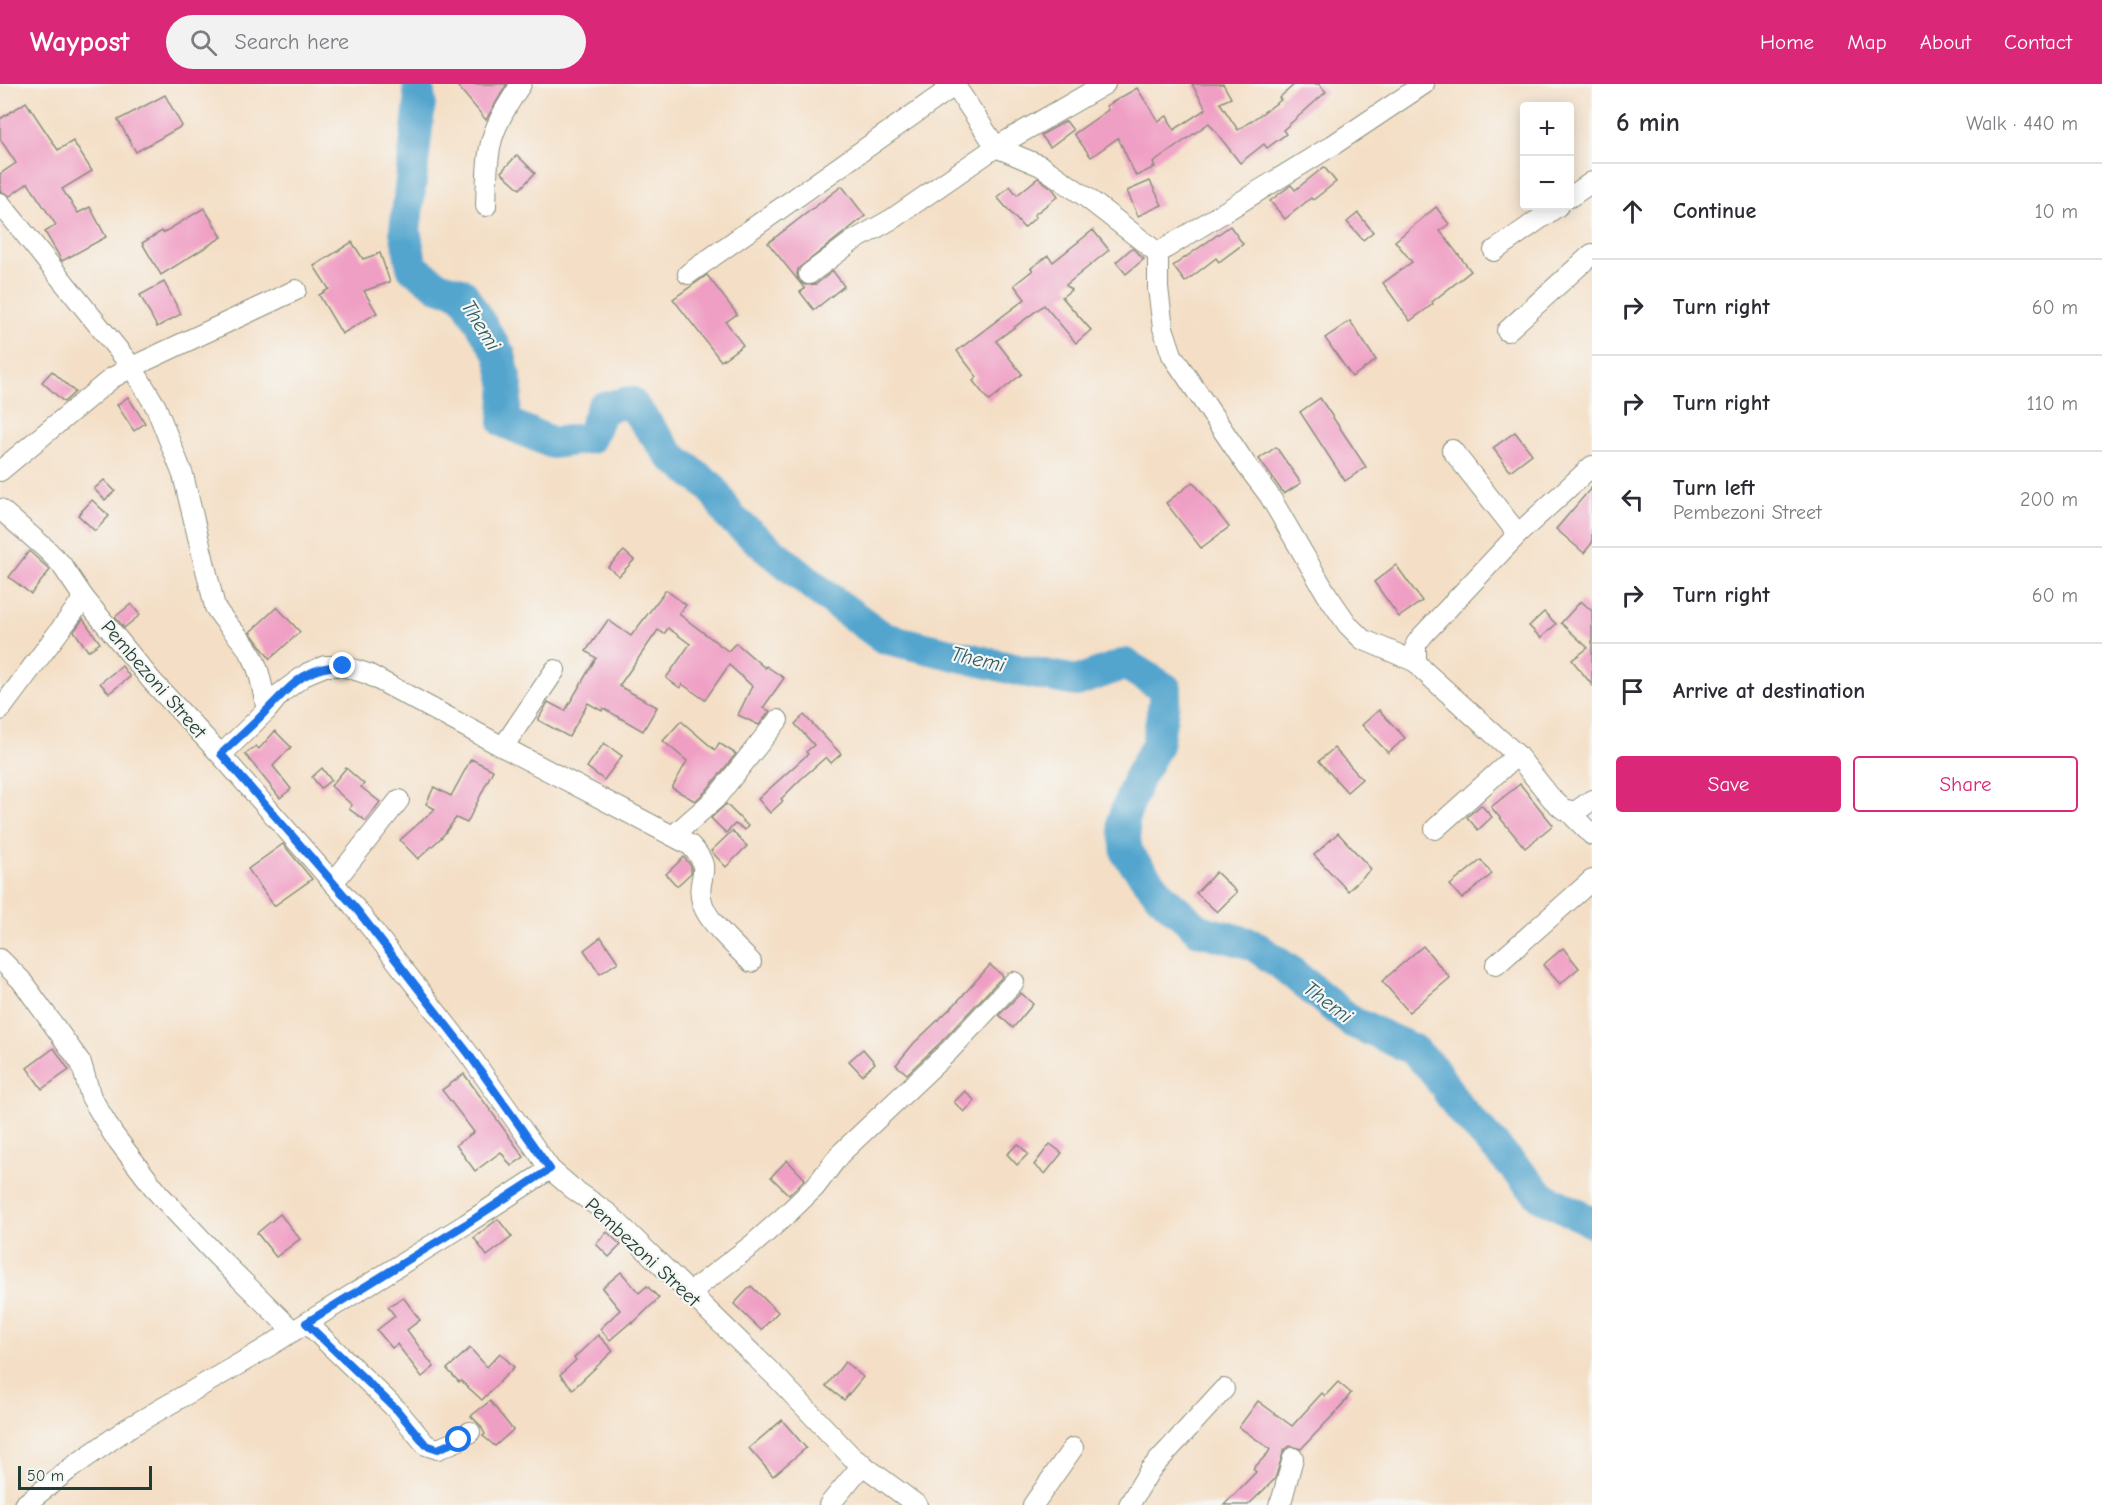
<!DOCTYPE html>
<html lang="en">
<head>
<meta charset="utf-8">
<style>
	:root { --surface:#fff; --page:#f2f2f3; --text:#2b2b33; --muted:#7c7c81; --line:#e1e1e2; --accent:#db2777 }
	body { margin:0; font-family:"Comic Neue",sans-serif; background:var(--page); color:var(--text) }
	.controls { position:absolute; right:18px; top:18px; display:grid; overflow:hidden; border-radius:6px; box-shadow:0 3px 15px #0003 }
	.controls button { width:54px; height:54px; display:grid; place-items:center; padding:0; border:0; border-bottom:2px solid var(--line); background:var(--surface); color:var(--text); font:30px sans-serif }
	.scale { position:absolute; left:18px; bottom:15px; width:134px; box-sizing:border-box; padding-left:6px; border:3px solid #1f3d34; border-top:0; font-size:16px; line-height:21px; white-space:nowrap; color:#1f3d34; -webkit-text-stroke:4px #f6f6f2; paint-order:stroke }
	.stop { position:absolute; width:18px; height:18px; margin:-14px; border:4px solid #1a73e8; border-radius:50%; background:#fff }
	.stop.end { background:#1a73e8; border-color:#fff; box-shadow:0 2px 6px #0008 }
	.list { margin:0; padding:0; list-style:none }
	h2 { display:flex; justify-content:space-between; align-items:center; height:78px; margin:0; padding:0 24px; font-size:26px }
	h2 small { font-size:20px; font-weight:400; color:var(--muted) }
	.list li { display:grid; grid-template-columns:39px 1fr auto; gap:18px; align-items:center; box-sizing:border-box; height:96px; padding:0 24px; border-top:2px solid var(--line) }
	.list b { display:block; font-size:22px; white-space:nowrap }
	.list p { margin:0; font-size:20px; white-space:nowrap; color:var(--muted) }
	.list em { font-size:20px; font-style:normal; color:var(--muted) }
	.actions { display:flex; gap:12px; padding:18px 24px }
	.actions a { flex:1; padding:14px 0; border:2px solid var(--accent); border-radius:6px; text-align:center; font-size:21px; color:var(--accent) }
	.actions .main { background:var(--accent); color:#fff }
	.icon { flex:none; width:33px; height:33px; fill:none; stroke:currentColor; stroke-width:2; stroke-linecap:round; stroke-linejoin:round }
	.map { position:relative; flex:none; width:1592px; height:1421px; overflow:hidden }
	header { display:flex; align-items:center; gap:36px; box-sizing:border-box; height:84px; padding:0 30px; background:var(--accent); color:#fff }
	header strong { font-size:28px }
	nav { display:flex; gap:33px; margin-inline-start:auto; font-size:21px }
	.search { width:420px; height:54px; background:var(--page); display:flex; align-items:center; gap:15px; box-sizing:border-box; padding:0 21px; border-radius:33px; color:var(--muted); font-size:22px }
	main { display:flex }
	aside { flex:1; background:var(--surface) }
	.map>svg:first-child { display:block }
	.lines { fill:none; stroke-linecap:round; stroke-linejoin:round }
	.river { stroke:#53a5ce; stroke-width:32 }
	.building { fill:#f09fc4 }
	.minor-casing { stroke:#8a8e7d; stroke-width:22 }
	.minor { stroke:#fff; stroke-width:20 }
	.route { stroke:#1a73e8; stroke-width:8 }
	.labels { text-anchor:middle; stroke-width:4.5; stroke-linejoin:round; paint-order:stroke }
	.street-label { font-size:20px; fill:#1f3d34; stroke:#f6f6f2 }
	.water-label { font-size:21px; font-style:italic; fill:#2f5c62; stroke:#f6f6f2 }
</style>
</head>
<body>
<header>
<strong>Waypost</strong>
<div class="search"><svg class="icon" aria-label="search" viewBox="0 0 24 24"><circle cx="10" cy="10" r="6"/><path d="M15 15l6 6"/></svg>Search here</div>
<nav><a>Home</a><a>Map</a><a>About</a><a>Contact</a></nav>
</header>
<main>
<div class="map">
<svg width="1592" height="1421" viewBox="0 0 1592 1421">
	<rect width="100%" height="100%" fill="#f6f6f2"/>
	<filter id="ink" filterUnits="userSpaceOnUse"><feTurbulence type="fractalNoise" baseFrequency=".0167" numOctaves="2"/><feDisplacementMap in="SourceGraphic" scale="12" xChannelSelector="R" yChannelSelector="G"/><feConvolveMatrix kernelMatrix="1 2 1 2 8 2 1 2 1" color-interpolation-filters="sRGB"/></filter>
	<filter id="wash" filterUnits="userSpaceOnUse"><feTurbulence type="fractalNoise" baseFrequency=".008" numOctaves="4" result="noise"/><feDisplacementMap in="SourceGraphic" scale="24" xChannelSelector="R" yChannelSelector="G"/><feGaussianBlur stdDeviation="1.35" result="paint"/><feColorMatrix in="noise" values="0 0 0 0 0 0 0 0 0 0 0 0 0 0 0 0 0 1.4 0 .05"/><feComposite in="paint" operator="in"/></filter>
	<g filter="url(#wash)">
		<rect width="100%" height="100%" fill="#f4dfc6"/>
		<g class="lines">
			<path class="river" d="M 418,0 L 420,19 L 405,147 L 412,183 L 438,202 L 462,209 L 500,271 L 507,302 L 504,338 L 553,359 L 590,354 L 602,324 L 630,318 L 671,372 L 711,403 L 731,434 L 822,509 L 884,554 L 1022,587 L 1077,597 L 1125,580 L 1166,605 L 1157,661 L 1138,695 L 1123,735 L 1127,770 L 1160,811 L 1199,846 L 1252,860 L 1286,884 L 1352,938 L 1412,965 L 1433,985 L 1459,1024 L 1541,1112 L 1592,1138"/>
		</g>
		<g id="blocks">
			<g class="building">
				<path d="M 456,0 L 507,0 L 486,36 Z"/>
				<path d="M 1192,0 L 1223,0 L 1231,14 L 1220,19 L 1238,46 L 1281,16 L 1279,14 L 1295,0 L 1319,0 L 1326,8 L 1283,46 L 1286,50 L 1267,64 L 1264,60 L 1240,79 L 1209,39 L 1153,79 L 1155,83 L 1136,92 L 1118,54 L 1091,73 L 1074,50 L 1108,26 L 1106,22 L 1137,4 L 1158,37 L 1167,32 L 1174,46 L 1206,25 Z"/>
				<path d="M 165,11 L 182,42 L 136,68 L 118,36 Z"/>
				<path d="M 26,18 L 58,66 L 73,57 L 92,87 L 62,105 L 78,129 L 90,123 L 106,153 L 62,177 L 45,148 L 56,141 L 28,99 L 10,112 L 0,107 L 0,90 L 16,79 L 0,55 L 0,35 Z"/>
				<path d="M 1066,37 L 1073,46 L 1050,63 L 1041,51 Z"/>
				<path d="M 517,71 L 535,89 L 520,105 L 501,88 Z"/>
				<path d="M 1324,83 L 1336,98 L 1313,116 L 1311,114 L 1285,135 L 1270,117 L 1291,101 L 1295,106 Z"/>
				<path d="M 1038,94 L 1053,105 L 1058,112 L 1034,131 L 1036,133 L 1024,144 L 997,113 L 1010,102 L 1017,111 Z"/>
				<path d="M 1150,97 L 1162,121 L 1138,132 L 1127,107 Z"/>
				<path d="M 842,102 L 865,132 L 798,185 L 797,191 L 799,197 L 805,201 L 816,200 L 833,187 L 844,202 L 814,226 L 800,208 L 805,205 L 768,159 Z"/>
				<path d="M 1436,123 L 1449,140 L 1440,147 L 1471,187 L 1432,218 L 1433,220 L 1410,237 L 1383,199 L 1412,178 L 1395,157 Z"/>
				<path d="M 204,124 L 222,153 L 161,191 L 142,159 L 162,147 L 163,149 Z"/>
				<path d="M 1358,129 L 1373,148 L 1363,156 L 1347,138 Z"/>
				<path d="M 1230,142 L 1243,160 L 1219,178 L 1216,174 L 1185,198 L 1173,182 Z"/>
				<path d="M 1093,146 L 1109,166 L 1066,201 L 1071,206 L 1062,213 L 1091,246 L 1076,259 L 1044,221 L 996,257 L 1022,290 L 989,317 L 973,297 L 977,293 L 957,267 L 1025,215 L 1014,201 L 1033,186 L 1031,184 L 1048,172 L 1053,178 Z"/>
				<path d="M 352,158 L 363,175 L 380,169 L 390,198 L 364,207 L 377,229 L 342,250 L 319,211 L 329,205 L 314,182 Z"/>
				<path d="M 1132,164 L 1144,175 L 1126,190 L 1116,178 Z"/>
				<path d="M 707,191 L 737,230 L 726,238 L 743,261 L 721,277 L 673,215 Z"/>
				<path d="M 164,198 L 181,230 L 157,243 L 140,211 Z"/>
				<path d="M 1350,237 L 1376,276 L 1352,293 L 1325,254 Z"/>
				<path d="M 52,287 L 75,308 L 64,318 L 42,298 Z"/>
				<path d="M 128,313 L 145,339 L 134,347 L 117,321 Z"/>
				<path d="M 1320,314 L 1366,383 L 1345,397 L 1300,328 Z"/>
				<path d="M 1515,348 L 1532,370 L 1510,387 L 1493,364 Z"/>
				<path d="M 1276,363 L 1301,399 L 1284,410 L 1259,375 Z"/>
				<path d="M 104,396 L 115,407 L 105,416 L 94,405 Z"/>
				<path d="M 1193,398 L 1229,443 L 1201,464 L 1166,419 Z"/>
				<path d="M 1592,403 L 1592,459 L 1584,469 L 1556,445 Z"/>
				<path d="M 92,416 L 109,432 L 95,447 L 78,431 Z"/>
				<path d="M 29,467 L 50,486 L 31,510 L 9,493 Z"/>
				<path d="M 624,467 L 634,476 L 619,492 L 608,483 Z"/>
				<path d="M 1396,481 L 1422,517 L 1399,533 L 1374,498 Z"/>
				<path d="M 666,506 L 686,521 L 679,530 L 728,567 L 736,559 L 765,584 L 766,582 L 784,594 L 763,624 L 770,627 L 759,641 L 738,631 L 752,602 L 729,581 L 705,616 L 682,600 L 680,604 L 666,594 L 690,560 L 668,544 L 664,550 L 658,546 L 619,602 L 657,623 L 643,647 L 603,624 L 602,627 L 588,619 L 569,653 L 538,636 L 548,618 L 565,627 L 596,574 L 586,567 L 608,536 L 631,552 Z"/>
				<path d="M 1581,517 L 1592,527 L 1592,601 L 1572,576 L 1588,564 L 1561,539 Z"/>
				<path d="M 131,520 L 140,531 L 124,544 L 115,533 Z"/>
				<path d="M 277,523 L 300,548 L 270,575 L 250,548 Z"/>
				<path d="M 1544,528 L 1556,540 L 1541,554 L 1529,542 Z"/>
				<path d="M 83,535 L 100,559 L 88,567 L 74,547 Z"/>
				<path d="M 122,582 L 130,593 L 109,609 L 100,599 Z"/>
				<path d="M 1379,626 L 1405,654 L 1388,669 L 1362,641 Z"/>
				<path d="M 804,631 L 841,670 L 831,679 L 826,673 L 801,695 L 781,715 L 783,717 L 770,729 L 758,715 L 808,670 L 806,668 L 814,661 L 795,640 Z"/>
				<path d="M 681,637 L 715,666 L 719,659 L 736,670 L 706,707 L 695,717 L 672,704 L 687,677 L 663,657 Z"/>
				<path d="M 275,647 L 291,663 L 273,682 L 291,705 L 280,714 L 245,670 L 256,662 L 259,665 Z"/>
				<path d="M 604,659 L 622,672 L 604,696 L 587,683 Z"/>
				<path d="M 1334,664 L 1362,695 L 1347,708 L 1319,677 Z"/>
				<path d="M 471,675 L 493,686 L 467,739 L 456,734 L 442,753 L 418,775 L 400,756 L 435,725 L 426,720 L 434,703 L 451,712 Z"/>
				<path d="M 322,684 L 331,696 L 321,704 L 312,693 Z"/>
				<path d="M 346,684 L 364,700 L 361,703 L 380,718 L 366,737 L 349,725 L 352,721 L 331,702 Z"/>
				<path d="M 1520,700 L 1553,741 L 1525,764 L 1491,723 Z"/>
				<path d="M 726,720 L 748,742 L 745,746 L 735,740 L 726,749 L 711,734 Z"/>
				<path d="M 1481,721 L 1492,733 L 1478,746 L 1467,733 Z"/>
				<path d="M 732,747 L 747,762 L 726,783 L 711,767 Z"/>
				<path d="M 1338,749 L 1371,785 L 1348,807 L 1314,771 Z"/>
				<path d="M 283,760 L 312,795 L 274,822 L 248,785 Z"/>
				<path d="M 684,773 L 691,782 L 691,789 L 677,802 L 666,790 Z"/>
				<path d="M 1481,776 L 1492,790 L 1462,815 L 1450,801 Z"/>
				<path d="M 1216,788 L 1237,808 L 1217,828 L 1196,809 Z"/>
				<path d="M 601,853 L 618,878 L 600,890 L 584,866 Z"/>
				<path d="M 1423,862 L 1450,894 L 1409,928 L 1382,897 Z"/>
				<path d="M 1563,864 L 1579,884 L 1560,900 L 1543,881 Z"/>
				<path d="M 990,881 L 1003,892 L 940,959 L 907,990 L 896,981 L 914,959 L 955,920 Z"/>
				<path d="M 1021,909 L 1033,920 L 1013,944 L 999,931 Z"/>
				<path d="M 54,964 L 69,986 L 42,1005 L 27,984 Z"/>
				<path d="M 863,965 L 875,979 L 862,991 L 849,977 Z"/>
				<path d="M 464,990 L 524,1073 L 511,1082 L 501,1068 L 475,1087 L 456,1061 L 474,1048 L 442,1006 Z"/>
				<path d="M 965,1007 L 975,1017 L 964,1028 L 954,1018 Z"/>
				<path d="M 1018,1060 L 1028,1070 L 1017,1081 L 1007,1070 Z"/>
				<path d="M 1050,1060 L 1062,1069 L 1045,1090 L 1034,1081 Z"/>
				<path d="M 787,1076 L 805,1095 L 789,1111 L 771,1093 Z"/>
				<path d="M 280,1130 L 300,1155 L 276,1173 L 257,1149 Z"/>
				<path d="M 498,1135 L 512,1153 L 487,1172 L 474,1154 Z"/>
				<path d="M 607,1148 L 621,1161 L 609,1173 L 596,1160 Z"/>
				<path d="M 621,1188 L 639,1209 L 647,1202 L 659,1214 L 632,1240 L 631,1238 L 610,1256 L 600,1245 L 620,1226 L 602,1204 Z"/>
				<path d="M 751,1202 L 778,1228 L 761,1246 L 734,1220 Z"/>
				<path d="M 403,1213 L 420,1236 L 407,1246 L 434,1283 L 422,1293 L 397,1260 L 392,1264 L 377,1246 L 395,1232 L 388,1223 Z"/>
				<path d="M 598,1251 L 613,1267 L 573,1305 L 560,1291 L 576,1276 L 574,1274 Z"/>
				<path d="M 470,1264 L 487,1283 L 500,1269 L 514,1283 L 482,1316 L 461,1297 L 459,1298 L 447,1285 Z"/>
				<path d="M 845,1278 L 863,1293 L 844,1316 L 826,1302 Z"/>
				<path d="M 1338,1298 L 1351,1309 L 1339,1325 L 1301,1365 L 1290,1362 L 1284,1366 L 1275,1395 L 1248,1421 L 1224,1421 L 1256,1388 L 1253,1385 L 1268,1369 L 1270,1365 L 1239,1343 L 1258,1317 L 1292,1342 L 1322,1309 L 1325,1312 Z"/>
				<path d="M 490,1317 L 513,1346 L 495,1362 L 483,1352 L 485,1350 L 480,1341 L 471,1332 Z"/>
				<path d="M 782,1336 L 806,1364 L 773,1392 L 749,1364 Z"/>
			</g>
		</g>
	</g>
	<g filter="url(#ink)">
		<use href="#blocks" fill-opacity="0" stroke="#8a8e7d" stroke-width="1.5"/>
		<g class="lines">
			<g class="minor-casing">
				<g id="minor">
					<path d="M 954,0 L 996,63 L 1041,82 L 1086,113 L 1158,169"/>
					<path d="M 1570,113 L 1592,98"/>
					<path d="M 0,119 L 132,283 L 156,323 L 183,391 L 215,523 C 225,540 237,549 247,564 C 260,581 262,605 267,626"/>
					<path d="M 486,122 C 487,100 486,77 492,55 C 498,35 510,17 521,0"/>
					<path d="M 1494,167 L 1558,122"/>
					<path d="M 1158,169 L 1158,204 L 1163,244 L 1172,271 L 1247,382 L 1269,411 L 1326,509 L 1348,541 L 1362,555 L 1416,578"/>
					<path d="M 1158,169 L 1333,61 L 1424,0"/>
					<path d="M 688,190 L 955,1"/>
					<path d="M 809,190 L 853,157 L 892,135 L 996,63 L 1105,0"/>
					<path d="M 1507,247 L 1592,170"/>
					<path d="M 1452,366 L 1518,450"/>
					<path d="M 1592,382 L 1518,450 L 1423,551 L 1416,560 L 1416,578 L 1424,587 L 1517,671 L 1552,715 L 1563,725 L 1575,728 L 1592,716"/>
					<path d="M 0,387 L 112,294 L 132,283 L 296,206"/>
					<path d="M 0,425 L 45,464 L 61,480 L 84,514 L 152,597 L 221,671 L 357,826 L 468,969 L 550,1085 L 572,1104 L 609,1130 L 778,1295 L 852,1373 L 917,1421"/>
					<path d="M 0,626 L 84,514"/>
					<path d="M 503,663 L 555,586"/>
					<path d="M 221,671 L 267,626 L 281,609 L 308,589 L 325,582 L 343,582 L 368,590 L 503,663 L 690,761 C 717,788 693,792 703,821 C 709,839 737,864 751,878"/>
					<path d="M 1569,728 L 1592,751"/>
					<path d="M 1435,745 L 1517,671"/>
					<path d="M 674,751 L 715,715 L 778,636"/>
					<path d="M 333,799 L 399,716"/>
					<path d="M 0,875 L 21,896 L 81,979 L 91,1013 L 113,1050 L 158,1109 L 216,1171 L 293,1247"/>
					<path d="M 1496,881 L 1592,796"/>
					<path d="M 689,1209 L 752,1161 L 787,1130 L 815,1103 L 840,1070 L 949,967 L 1014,898"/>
					<path d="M 307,1239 L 397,1326 L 426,1361 L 438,1365 L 459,1356 L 470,1348"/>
					<path d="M 24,1421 L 71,1384 L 128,1344 L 258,1269 L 466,1140 L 550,1085"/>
					<path d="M 829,1421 L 863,1380"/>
					<path d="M 1033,1421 L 1073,1364"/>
					<path d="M 1129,1421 L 1150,1386 L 1224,1305"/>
					<path d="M 1279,1421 L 1282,1415 L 1293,1374"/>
				</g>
			</g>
			<use href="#minor" class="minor"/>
		</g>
	</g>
	<g class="lines" filter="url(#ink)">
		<path class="route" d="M 343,582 C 304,582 290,603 265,628 C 251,643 236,656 221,670 L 357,826 L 468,969 L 550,1085 L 466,1140 L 306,1239 L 397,1326 L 426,1361 L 438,1365 L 459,1356"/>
	</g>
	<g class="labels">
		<g class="street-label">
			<text transform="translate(154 595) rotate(49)" y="7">Pembezoni Street</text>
			<text transform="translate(643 1168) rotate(43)" y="7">Pembezoni Street</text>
		</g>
		<g class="water-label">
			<text transform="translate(481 241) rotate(58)" y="7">Themi</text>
			<text transform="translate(978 575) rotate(13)" y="7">Themi</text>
			<text transform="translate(1328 918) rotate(37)" y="7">Themi</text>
		</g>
	</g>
</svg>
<div class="controls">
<button>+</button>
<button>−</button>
</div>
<div class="scale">50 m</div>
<div class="stop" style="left:459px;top:1356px"></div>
<div class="stop end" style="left:343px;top:582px"></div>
</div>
<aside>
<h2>6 min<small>Walk · 440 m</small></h2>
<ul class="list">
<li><svg class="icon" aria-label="ahead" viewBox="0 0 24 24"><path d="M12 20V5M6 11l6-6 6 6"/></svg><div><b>Continue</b></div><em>10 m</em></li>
<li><svg class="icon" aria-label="right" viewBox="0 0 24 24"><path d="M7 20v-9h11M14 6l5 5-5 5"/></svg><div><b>Turn right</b></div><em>60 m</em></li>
<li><svg class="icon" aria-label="right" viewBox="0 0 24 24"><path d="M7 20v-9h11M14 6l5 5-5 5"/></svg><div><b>Turn right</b></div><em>110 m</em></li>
<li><svg class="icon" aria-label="left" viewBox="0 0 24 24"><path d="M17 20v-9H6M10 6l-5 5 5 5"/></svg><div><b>Turn left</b><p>Pembezoni Street</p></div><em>200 m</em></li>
<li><svg class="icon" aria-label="right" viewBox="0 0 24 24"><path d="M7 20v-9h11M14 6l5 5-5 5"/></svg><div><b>Turn right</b></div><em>60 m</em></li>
<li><svg class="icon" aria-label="arrive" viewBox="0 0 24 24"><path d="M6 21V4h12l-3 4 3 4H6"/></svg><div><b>Arrive at destination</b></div></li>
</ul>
<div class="actions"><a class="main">Save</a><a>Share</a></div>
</aside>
</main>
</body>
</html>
